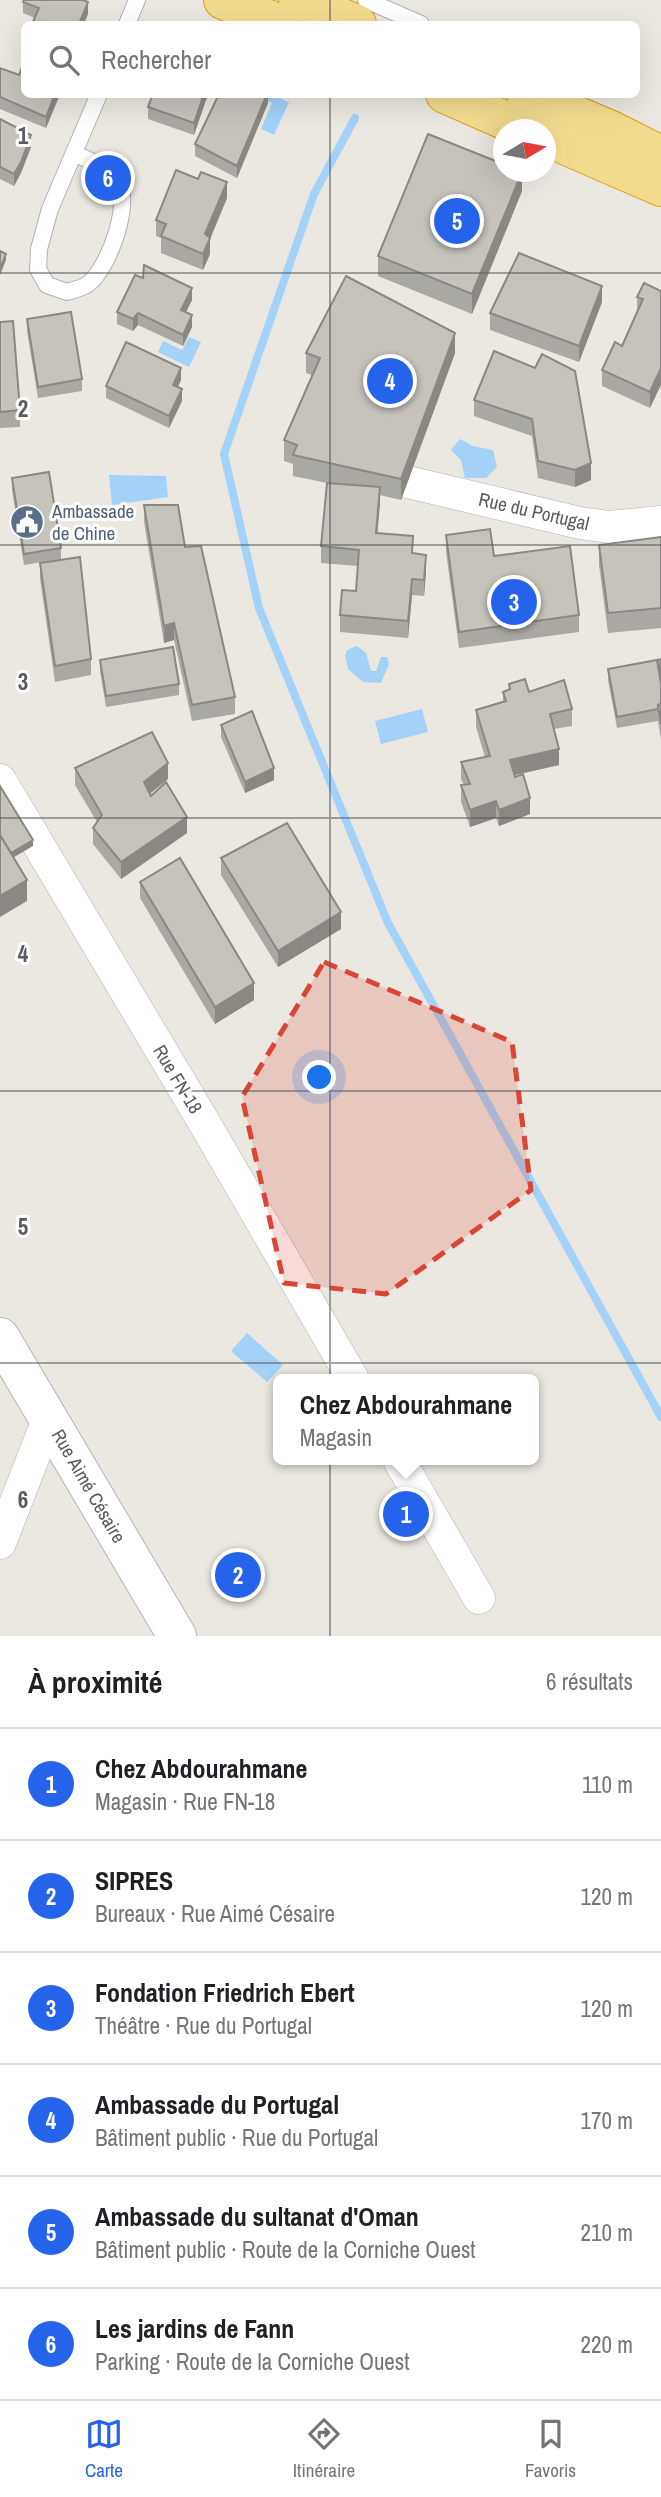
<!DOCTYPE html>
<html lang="fr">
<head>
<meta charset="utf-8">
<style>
	:root { --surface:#fff; --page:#f6f6f6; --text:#202124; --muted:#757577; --line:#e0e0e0; --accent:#2563eb }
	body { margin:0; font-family:"Archivo Narrow",sans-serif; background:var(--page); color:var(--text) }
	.compass { position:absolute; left:493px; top:119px; width:63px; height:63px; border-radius:50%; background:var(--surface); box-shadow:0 7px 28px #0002; rotate:80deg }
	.you { position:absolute; left:320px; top:1078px; width:24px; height:24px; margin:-18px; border:5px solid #fff; border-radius:50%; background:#1a73e8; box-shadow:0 0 0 10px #1a73e833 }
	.badge { display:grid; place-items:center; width:46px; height:46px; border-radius:50%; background:var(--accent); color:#fff; font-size:23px; font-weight:700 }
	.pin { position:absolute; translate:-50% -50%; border:4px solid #fff; box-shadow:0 2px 7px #0006 }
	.popup { position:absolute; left:273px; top:1374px; width:266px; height:91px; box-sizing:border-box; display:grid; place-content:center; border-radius:10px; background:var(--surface); filter:drop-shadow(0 2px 5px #0005); font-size:23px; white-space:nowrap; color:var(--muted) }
	.popup b { font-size:26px; color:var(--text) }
	.popup::after { content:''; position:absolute; left:50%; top:100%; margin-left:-14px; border:14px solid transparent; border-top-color:var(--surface) }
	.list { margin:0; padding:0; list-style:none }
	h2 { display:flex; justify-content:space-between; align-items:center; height:91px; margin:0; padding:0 28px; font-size:30px }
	h2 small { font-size:23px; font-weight:400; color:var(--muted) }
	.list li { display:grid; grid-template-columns:46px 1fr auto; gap:21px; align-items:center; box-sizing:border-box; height:112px; padding:0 28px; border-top:2px solid var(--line) }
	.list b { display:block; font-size:26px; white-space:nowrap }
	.list p { margin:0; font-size:23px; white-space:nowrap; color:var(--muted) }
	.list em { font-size:23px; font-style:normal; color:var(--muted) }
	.icon { flex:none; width:38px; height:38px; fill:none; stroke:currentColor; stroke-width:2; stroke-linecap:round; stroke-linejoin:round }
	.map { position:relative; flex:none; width:661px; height:1636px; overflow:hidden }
	.search { position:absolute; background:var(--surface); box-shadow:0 7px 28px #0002; left:21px; right:21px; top:21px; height:77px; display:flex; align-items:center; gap:18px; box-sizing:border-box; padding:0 24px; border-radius:10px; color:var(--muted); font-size:26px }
	.sheet { height:763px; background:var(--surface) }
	nav { display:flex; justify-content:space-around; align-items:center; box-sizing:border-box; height:98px; border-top:2px solid var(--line); background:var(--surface); font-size:19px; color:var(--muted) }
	nav a { display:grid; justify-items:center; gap:4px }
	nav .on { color:var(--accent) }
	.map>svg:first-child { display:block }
	.water { fill:#a3d1f7 }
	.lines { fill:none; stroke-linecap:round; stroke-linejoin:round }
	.stream { stroke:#a3d1f7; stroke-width:8 }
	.lane-casing { stroke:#b0b2b7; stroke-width:18 }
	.street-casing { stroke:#b0b2b7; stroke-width:33 }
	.secondary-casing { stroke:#b2b4ba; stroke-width:40 }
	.highway-casing { stroke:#d89c12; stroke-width:40 }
	.lane { stroke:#fff; stroke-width:16 }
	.street { stroke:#fff; stroke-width:32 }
	.secondary { stroke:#fff; stroke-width:38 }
	.highway { stroke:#f3db8e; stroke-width:38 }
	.wall { fill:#aaa8a3 }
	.shaded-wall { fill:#8b8884 }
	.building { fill:#c6c3bd; stroke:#8b8884; stroke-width:2 }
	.marked { fill:#da4536; fill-opacity:0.2; stroke:#da4536; stroke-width:5; stroke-dasharray:14 9; stroke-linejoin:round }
	.grid { fill:none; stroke:#585c60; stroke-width:2; stroke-opacity:0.55 }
	.labels { text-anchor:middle; stroke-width:6; stroke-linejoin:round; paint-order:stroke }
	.service-label { font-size:19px; fill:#4e5e75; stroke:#fff; text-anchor:start }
	.street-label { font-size:19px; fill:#585c60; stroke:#fff }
	.grid-label { font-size:23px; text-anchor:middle; font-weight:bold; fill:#585c60; stroke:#fff; stroke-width:6; stroke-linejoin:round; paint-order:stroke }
</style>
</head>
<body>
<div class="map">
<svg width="661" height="1636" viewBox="0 0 661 1636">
	<rect width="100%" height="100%" fill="#eae8e0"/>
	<g class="water">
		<path d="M 267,95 L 273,95 L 289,102 L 274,135 L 261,129 L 272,103 L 265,99 Z"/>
		<path d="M 189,337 L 201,342 L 189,367 L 158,352 L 163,341 L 182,350 Z"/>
		<path d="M 460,439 L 473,446 L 493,450 L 497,467 L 486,478 L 465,478 L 461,460 L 451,450 Z"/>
		<path d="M 109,475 L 166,476 L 168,497 L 112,505 Z"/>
		<path d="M 357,646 L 366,653 L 371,671 L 376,671 L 381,657 L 387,657 L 389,664 L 381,683 L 363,682 L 348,669 L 345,655 L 347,650 Z"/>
		<path d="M 422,709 L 428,732 L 381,744 L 375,721 Z"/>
		<path d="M 247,1333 L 283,1365 L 267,1382 L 231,1351 Z"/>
	</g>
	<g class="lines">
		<path class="stream" d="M 355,118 L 314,194 L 224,454 L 259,608 L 388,923 L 661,1417"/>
		<g class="lane-casing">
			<g id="lane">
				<path d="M 366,0 L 421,24"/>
				<path d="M 127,24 L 137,0"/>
				<path d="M 76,154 C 87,160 105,166 114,175 C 136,195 109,269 88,284 C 83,288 73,290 67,292 L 47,285 L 38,269 L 39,249 L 50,209 L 99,94"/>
			</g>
		</g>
		<g class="street-casing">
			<g id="street">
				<path d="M 408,482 L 580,523 L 609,527 L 661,522"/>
				<path d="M 0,780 L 205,1124 L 353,1379"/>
				<path d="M 399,1460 L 479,1598"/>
				<path d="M 0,1543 L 49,1417"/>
			</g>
		</g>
		<g class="secondary-casing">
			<path id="secondary" d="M 0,1337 L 177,1636"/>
		</g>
		<g class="highway-casing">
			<g id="highway">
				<path d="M 223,0 L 280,24"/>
				<path d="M 298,0 L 357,24"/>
				<path d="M 445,94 L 527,130"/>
				<path d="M 526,94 L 611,130 L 661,155"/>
				<path d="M 546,137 L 661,187"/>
			</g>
		</g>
		<use href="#lane" class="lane"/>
		<use href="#street" class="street"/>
		<use href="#secondary" class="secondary"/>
		<use href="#highway" class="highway"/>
	</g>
	<g class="wall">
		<path d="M 23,2 L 88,14 L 35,18 L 23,13 Z"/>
		<path d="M 0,68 L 19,75 L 60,94 L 46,128 L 0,109 Z"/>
		<path d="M 208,94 L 194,135 L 148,119 L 148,107 Z"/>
		<path d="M 268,94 L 268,103 L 237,178 L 195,156 L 195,144 Z"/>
		<path d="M 0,119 L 31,147 L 21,173 L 14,186 L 0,179 Z"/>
		<path d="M 522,191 L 472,314 L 378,276 L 378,256 Z"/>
		<path d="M 227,198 L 210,239 L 210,254 L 203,270 L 161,253 L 161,238 L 156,236 L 156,220 Z"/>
		<path d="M 661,291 L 650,408 L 602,386 L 602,370 L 622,346 L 637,313 L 637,297 Z"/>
		<path d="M 192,300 L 186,312 L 192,327 L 183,346 L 138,325 L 133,331 L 117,324 L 117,312 Z"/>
		<path d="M 602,302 L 579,362 L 490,330 L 490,313 Z"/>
		<path d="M 27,319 L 82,379 L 82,391 L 38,398 L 27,331 Z"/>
		<path d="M 0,322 L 20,410 L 20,427 L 0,428 Z"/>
		<path d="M 494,351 L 591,480 L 575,487 L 538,478 L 532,436 L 474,416 L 474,400 Z"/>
		<path d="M 306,353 L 455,353 L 401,500 L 380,495 L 377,533 L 413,554 L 426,571 L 424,596 L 412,595 L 408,638 L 340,632 L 340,615 L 356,591 L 358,566 L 321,563 L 321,546 L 327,483 L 293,476 L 293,464 L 284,461 L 284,440 L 312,375 L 306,373 Z"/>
		<path d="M 181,380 L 178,387 L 182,401 L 169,428 L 106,398 L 106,386 Z"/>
		<path d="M 12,478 L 61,548 L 61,559 L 24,565 L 12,490 Z"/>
		<path d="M 144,505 L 185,547 L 235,697 L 235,714 L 192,721 L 174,640 L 164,643 L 144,522 Z"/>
		<path d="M 446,535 L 494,556 L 579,615 L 579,632 L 459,648 L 446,552 Z"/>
		<path d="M 661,537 L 661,628 L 608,633 L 599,565 L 599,545 Z"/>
		<path d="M 40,563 L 91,659 L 91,675 L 55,682 L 40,579 Z"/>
		<path d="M 661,659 L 661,740 L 658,721 L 617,728 L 608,680 L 608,669 Z"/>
		<path d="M 100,660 L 179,684 L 179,695 L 106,707 L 100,671 Z"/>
		<path d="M 503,692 L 529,692 L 572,709 L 572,726 L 554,729 L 559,765 L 515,775 L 530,814 L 499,826 L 496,818 L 470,827 L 461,802 L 461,785 L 464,785 L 461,779 L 461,762 L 485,757 L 476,727 L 476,710 L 503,701 Z"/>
		<path d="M 221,725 L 274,780 L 245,793 L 221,737 Z"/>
		<path d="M 75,768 L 168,779 L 150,794 L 187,833 L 121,879 L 93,844 L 93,828 L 97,822 L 75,785 Z"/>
		<path d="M 221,858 L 341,929 L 278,967 L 221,875 Z"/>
		<path d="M 140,882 L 254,1000 L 215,1024 L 140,898 Z"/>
	</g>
	<g class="shaded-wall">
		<path d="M 88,2 L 88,14 L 84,24 L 79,24 Z"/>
		<path d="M 55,94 L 60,94 L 46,128 L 46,117 Z"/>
		<path d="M 204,94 L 208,94 L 194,135 L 194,123 Z"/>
		<path d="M 267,94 L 268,94 L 268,103 L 237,178 L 237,166 Z"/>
		<path d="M 31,135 L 31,147 L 21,173 L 14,186 L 14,174 Z"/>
		<path d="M 522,172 L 522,191 L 472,314 L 472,294 Z"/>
		<path d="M 227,182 L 227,198 L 210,239 L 210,254 L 203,270 L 203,254 L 205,234 Z"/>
		<path d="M 6,254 L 6,260 L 0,275 L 0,269 Z"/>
		<path d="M 602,286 L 602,302 L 579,362 L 579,346 Z"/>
		<path d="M 192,288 L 192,300 L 181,321 L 181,310 Z"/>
		<path d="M 138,313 L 138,325 L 133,331 L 133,319 Z"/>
		<path d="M 192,315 L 192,327 L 183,346 L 183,335 Z"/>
		<path d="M 455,333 L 455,353 L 401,500 L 401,479 Z"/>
		<path d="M 181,368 L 181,380 L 173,397 L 173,385 Z"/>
		<path d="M 661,368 L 661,385 L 650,408 L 650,392 Z"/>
		<path d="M 182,389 L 182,401 L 169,428 L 169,416 Z"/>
		<path d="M 591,463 L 591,480 L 575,487 L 575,470 Z"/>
		<path d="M 380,487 L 380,504 L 376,549 L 376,533 Z"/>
		<path d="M 426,555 L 426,571 L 424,596 L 424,580 Z"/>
		<path d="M 412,579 L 412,595 L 408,638 L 408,621 Z"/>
		<path d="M 174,623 L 174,640 L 164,643 L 164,626 Z"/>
		<path d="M 559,749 L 559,765 L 510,776 L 510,760 Z"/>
		<path d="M 168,763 L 168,779 L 144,798 L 144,782 Z"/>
		<path d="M 274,768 L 274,780 L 245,793 L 245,782 Z"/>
		<path d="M 530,798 L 530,814 L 499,826 L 499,810 Z"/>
		<path d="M 496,801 L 496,818 L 470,827 L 470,810 Z"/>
		<path d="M 187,817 L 187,833 L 121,879 L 121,862 Z"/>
		<path d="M 33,840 L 33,846 L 4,863 L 4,857 Z"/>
		<path d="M 27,880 L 27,901 L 0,917 L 0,896 Z"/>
		<path d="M 341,912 L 341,929 L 278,967 L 278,951 Z"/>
		<path d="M 254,983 L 254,1000 L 215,1024 L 215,1007 Z"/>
	</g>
	<g class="building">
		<path d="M 24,0 L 83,0 L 88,2 L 79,24 L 32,24 L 39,8 L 23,2 Z"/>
		<path d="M 24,63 L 24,94 L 55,94 L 46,117 L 0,97 L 0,68 L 19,75 Z"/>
		<path d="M 153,94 L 204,94 L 194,123 L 148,107 Z"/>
		<path d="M 219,94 L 267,94 L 237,166 L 195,144 Z"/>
		<path d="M 0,119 L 31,135 L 21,162 L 14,174 L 0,167 Z"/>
		<path d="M 428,134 L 503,164 L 503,172 L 522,172 L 472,294 L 378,256 Z"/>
		<path d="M 176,170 L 198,179 L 201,172 L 227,182 L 205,234 L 210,238 L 203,254 L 161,236 L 166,224 L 156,220 Z"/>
		<path d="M 0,251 L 6,254 L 0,269 Z"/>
		<path d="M 519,253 L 602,286 L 579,346 L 490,313 Z"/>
		<path d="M 144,265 L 192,288 L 181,310 L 192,315 L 183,335 L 138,313 L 133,319 L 117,312 L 135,275 L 143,278 Z"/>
		<path d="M 346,276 L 455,333 L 401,479 L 293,455 L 297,445 L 284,440 L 320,358 L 306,353 Z"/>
		<path d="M 644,283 L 661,291 L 661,368 L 650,392 L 602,370 L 615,342 L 622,346 L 643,299 L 637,297 Z"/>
		<path d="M 71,312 L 82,379 L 38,387 L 27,319 Z"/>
		<path d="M 13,321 L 20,410 L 0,412 L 0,322 Z"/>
		<path d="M 126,342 L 181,368 L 173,385 L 182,389 L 169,416 L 106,386 Z"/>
		<path d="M 494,351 L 535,368 L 542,354 L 575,371 L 591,463 L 575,470 L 538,461 L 532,419 L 474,400 Z"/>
		<path d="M 49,472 L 61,548 L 24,554 L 12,478 Z"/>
		<path d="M 327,483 L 380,487 L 376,533 L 413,536 L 412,553 L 426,555 L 424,580 L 412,579 L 408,621 L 340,615 L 342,590 L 356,591 L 359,550 L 321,546 Z"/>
		<path d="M 144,505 L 178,505 L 185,547 L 201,546 L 235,697 L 192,705 L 174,623 L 164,626 Z"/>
		<path d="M 490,529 L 494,556 L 570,546 L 579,615 L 459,632 L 446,535 Z"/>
		<path d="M 661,537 L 661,608 L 608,613 L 599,545 Z"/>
		<path d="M 80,557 L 91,659 L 55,666 L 40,563 Z"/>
		<path d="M 173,647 L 179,684 L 106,696 L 100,660 Z"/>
		<path d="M 661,659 L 661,679 L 658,660 Z"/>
		<path d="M 657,660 L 661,684 L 661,704 L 658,705 L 658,709 L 617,717 L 608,669 Z"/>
		<path d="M 525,679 L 529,692 L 564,680 L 572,709 L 550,714 L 559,749 L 510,760 L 515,777 L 523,774 L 530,798 L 499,810 L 496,801 L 470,810 L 461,785 L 470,784 L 461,762 L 490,756 L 476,710 L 506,701 L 503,692 L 510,689 L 509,684 Z"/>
		<path d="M 661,704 L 661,724 L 658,705 Z"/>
		<path d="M 252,711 L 274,768 L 245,782 L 221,725 Z"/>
		<path d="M 152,732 L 168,763 L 144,782 L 151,796 L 166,782 L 187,817 L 121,862 L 93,828 L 102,815 L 75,768 Z"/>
		<path d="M 0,786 L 33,840 L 11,853 L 0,835 Z"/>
		<path d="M 287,823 L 341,912 L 278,951 L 221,858 Z"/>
		<path d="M 0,835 L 27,880 L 0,896 Z"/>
		<path d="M 180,858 L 254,983 L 215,1007 L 140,882 Z"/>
	</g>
	<path class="marked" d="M 324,962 L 512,1042 L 531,1190 L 386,1294 L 284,1283 L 242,1097 Z"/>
	<path class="grid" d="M 330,0 L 330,24M 330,94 L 330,1636M 0,273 L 661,273M 0,545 L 661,545M 0,818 L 661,818M 0,1091 L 661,1091M 0,1363 L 661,1363"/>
	<defs>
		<g id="civic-disc" transform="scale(1.75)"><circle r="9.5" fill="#5c6f8a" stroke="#fff"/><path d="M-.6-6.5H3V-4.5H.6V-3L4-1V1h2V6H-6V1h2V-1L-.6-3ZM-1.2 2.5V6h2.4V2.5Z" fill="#fff"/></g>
	</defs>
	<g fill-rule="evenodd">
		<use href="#civic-disc" x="27" y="522"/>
	</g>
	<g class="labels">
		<g class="service-label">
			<text x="52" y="518">Ambassade<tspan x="52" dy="22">de Chine</tspan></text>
		</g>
		<g class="street-label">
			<text transform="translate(534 511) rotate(13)" y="7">Rue du Portugal</text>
			<text transform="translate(178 1079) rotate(59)" y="7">Rue FN-18</text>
			<text transform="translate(89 1486) rotate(60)" y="7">Rue Aimé Césaire</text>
		</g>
	</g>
	<g class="grid-label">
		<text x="23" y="144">1</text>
		<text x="23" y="417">2</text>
		<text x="23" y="690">3</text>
		<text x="23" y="962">4</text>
		<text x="23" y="1235">5</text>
		<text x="23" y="1508">6</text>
	</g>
</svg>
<svg class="compass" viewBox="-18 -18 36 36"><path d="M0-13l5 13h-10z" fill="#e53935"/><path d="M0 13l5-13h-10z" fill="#757577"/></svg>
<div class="you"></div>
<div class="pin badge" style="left:406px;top:1514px">1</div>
<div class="popup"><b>Chez Abdourahmane</b>Magasin</div>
<div class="pin badge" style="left:238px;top:1575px">2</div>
<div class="pin badge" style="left:514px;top:602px">3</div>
<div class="pin badge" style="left:390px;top:381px">4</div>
<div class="pin badge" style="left:457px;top:221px">5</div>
<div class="pin badge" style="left:108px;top:178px">6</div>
<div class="search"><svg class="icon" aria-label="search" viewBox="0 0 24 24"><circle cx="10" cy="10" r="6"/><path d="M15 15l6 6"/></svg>Rechercher</div>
</div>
<section class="sheet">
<h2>À proximité<small>6 résultats</small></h2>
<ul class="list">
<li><span class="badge">1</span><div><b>Chez Abdourahmane</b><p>Magasin · Rue FN-18</p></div><em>110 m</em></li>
<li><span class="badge">2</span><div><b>SIPRES</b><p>Bureaux · Rue Aimé Césaire</p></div><em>120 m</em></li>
<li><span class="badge">3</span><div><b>Fondation Friedrich Ebert</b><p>Théâtre · Rue du Portugal</p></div><em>120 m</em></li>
<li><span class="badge">4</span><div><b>Ambassade du Portugal</b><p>Bâtiment public · Rue du Portugal</p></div><em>170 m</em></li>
<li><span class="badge">5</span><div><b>Ambassade du sultanat d'Oman</b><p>Bâtiment public · Route de la Corniche Ouest</p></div><em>210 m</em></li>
<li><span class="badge">6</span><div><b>Les jardins de Fann</b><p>Parking · Route de la Corniche Ouest</p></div><em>220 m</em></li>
</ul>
</section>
<nav>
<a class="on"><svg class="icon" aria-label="map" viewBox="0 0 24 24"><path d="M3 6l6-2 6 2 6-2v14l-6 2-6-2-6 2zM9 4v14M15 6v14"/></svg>Carte</a>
<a><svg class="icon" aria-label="directions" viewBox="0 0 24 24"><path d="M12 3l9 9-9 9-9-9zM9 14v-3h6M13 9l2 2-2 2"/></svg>Itinéraire</a>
<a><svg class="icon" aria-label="saved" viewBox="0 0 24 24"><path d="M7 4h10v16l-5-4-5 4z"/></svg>Favoris</a>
</nav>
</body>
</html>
